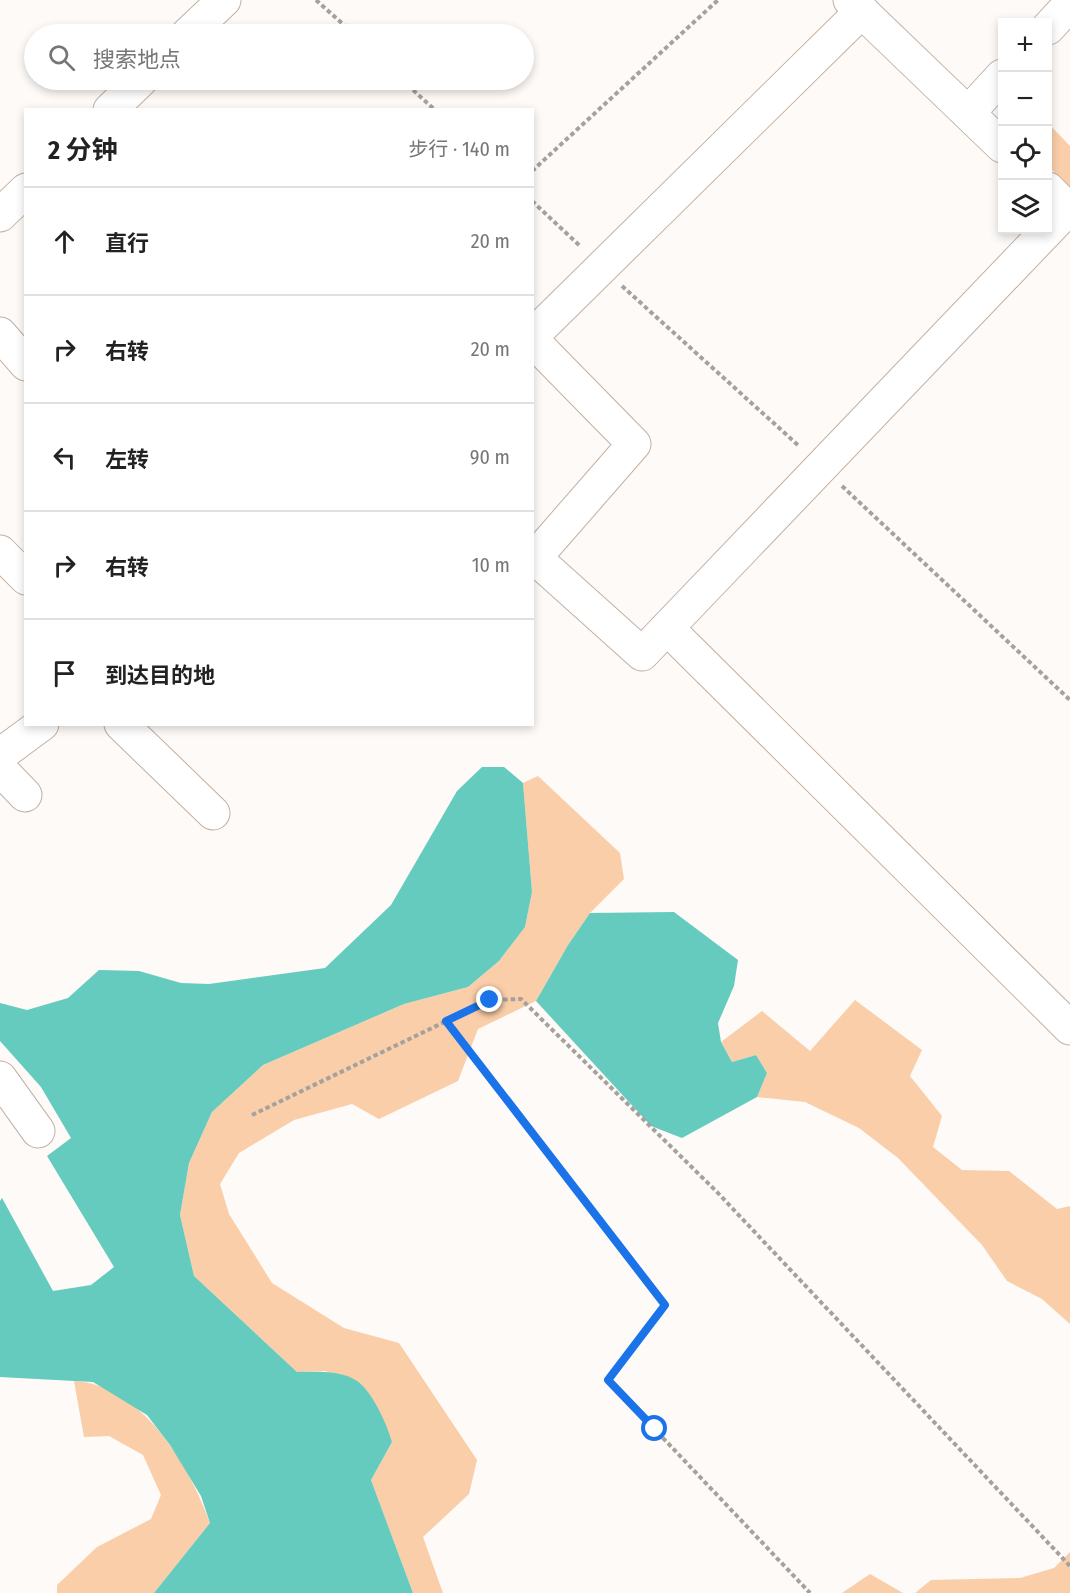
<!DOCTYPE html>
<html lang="zh">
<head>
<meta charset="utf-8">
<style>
	:root { --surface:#fff; --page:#f6f6f6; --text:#222; --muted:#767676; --line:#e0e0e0 }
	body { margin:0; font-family:"Fira Sans Condensed","Noto Sans SC",sans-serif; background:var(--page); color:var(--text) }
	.controls { position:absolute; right:18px; top:18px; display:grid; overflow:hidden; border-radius:0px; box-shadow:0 3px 9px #0003 }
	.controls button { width:54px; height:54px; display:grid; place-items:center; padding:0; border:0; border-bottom:2px solid var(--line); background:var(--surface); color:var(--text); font:30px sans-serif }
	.stop { position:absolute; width:18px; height:18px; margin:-14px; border:4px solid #1a73e8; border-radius:50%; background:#fff }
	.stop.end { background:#1a73e8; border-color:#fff; box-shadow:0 2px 6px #0008 }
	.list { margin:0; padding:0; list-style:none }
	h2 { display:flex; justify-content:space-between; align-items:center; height:78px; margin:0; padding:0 24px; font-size:26px }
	h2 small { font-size:20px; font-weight:400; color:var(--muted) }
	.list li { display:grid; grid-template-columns:39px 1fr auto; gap:18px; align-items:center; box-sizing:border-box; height:108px; padding:0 24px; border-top:2px solid var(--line) }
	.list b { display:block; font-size:22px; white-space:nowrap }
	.list em { font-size:20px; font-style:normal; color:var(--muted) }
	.icon { flex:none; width:33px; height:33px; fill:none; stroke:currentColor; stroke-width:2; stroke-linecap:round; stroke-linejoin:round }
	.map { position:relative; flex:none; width:1070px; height:1593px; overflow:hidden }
	.search { position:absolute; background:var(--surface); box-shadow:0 3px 9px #0003; left:24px; top:24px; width:510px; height:66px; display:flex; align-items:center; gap:15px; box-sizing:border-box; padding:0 21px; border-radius:33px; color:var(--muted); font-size:22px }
	.panel { position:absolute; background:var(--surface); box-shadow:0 3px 9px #0003; left:24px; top:108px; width:510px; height:618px; border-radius:0px }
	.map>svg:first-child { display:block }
	.green { fill:#facea9 }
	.water { fill:#64cbbe }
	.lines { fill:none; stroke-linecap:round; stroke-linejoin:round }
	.minor-casing { stroke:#c2b1a4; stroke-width:35 }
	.path { stroke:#a5a19d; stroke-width:4; stroke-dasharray:4.5 3; stroke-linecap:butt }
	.minor { stroke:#fff; stroke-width:33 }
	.route { stroke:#1a73e8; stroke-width:8 }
</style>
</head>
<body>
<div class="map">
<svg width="1070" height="1593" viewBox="0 0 1070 1593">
	<rect width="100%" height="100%" fill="#fdfaf7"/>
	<g class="green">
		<path d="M 1048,123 L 1070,146 L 1070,188 L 1048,166 Z"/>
		<path d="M 538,776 L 620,853 L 624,879 L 590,913 L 568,945 L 536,1001 L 478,1029 L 458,1081 L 379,1119 L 352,1104 L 294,1120 L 239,1153 L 220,1184 L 229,1214 L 272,1283 L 344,1328 L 399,1343 L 477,1460 L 469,1494 L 423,1537 L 443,1593 L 413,1593 L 371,1480 L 392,1442 L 326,1371 L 297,1372 L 194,1276 L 180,1215 L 189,1163 L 212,1112 L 263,1065 L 404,1004 L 468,987 L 499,961 L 525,927 L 532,892 L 523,783 Z"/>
		<path d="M 855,1000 L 922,1050 L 910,1076 L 942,1116 L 933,1147 L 962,1170 L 1009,1171 L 1057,1209 L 1070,1206 L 1070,1324 L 1042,1299 L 1007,1281 L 982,1245 L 898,1158 L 859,1128 L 805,1102 L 757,1097 L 767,1073 L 756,1055 L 732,1062 L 721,1042 L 762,1011 L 810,1051 Z"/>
		<path d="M 74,1381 C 141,1384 190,1466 210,1523 L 154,1593 L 57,1593 L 57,1585 L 97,1547 L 151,1519 L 161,1495 L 143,1455 L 109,1436 L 84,1437 Z"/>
		<path d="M 1070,1552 L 1070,1593 L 915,1593 L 931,1580 L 1020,1578 L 1054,1568 Z"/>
		<path d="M 870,1574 L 903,1593 L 842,1593 Z"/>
	</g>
	<g class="water">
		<path d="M 482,767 L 504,767 L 523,783 L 532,892 L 525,927 L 499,961 L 468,987 L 404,1004 L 263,1065 L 212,1112 L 189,1163 L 180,1215 L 194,1276 L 297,1372 C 315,1372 341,1370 357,1381 C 373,1392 387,1425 392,1442 L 371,1480 L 413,1593 L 154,1593 L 210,1523 L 201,1496 L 170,1445 L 147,1415 L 93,1382 L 0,1377 L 0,1201 L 2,1198 L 53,1291 L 91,1285 L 114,1267 L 47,1156 L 71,1138 L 41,1087 L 0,1041 L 0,1003 L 27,1010 L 68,998 L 99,970 L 139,971 L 181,983 L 209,984 L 325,968 L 391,905 L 457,791 Z"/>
		<path d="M 674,912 L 738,960 L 734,986 L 718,1023 L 721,1042 L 732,1062 L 756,1055 L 767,1073 L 757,1097 L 682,1138 L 651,1126 L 536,1001 L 568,945 L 590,913 Z"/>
	</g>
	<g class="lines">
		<g class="minor-casing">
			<g id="minor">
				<path d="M 850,0 L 1002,146"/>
				<path d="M 1048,28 L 1070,4"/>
				<path d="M 188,34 L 224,0"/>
				<path d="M 110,110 L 141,80"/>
				<path d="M 968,113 L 1002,76"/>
				<path d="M 1048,189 L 1070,211"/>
				<path d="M 0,215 L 26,190"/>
				<path d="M 0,334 L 26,364"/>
				<path d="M 532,336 L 862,11"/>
				<path d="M 532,340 L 634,444 L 532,561"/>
				<path d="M 0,552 L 26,578"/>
				<path d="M 535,558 L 642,654 L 1068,209"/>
				<path d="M 667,628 L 1070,1028"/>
				<path d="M 121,724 L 213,813"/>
				<path d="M 0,755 L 42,724"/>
				<path d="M 0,769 L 25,795"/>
				<path d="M 0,1078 L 38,1131"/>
			</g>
		</g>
		<g class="path">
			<path d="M 316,0 L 354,34"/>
			<path d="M 402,80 L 435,110"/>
			<path d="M 532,171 L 718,0"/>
			<path d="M 532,201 L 580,246"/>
			<path d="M 622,286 L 799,446"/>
			<path d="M 842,486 L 1070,700"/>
			<path d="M 446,1021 L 665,1305 L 608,1380 L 810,1593"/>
			<path d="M 252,1115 L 490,1000 L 521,999 L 716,1191 L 1070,1566"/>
		</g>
		<use href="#minor" class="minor"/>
	</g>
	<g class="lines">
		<path class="route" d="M 490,1000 L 446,1021 L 665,1305 L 608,1380 L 655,1429"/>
	</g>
</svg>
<div class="controls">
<button>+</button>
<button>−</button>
<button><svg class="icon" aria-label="locate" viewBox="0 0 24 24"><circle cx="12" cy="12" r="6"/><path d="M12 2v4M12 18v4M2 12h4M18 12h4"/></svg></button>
<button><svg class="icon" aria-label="layers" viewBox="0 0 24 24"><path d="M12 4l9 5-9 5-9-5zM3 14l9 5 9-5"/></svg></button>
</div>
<div class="stop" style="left:655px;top:1429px"></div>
<div class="stop end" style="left:490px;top:1000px"></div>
<div class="search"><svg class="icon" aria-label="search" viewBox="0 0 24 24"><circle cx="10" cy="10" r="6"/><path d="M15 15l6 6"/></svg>搜索地点</div>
<section class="panel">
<h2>2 分钟<small>步行 · 140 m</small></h2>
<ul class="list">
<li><svg class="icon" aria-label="ahead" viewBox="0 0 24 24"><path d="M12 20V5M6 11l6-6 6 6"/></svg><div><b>直行</b></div><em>20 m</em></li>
<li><svg class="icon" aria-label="right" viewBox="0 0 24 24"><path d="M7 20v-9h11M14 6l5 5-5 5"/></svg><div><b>右转</b></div><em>20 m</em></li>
<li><svg class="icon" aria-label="left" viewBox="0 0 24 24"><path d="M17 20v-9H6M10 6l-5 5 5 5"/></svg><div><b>左转</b></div><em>90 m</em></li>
<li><svg class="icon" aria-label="right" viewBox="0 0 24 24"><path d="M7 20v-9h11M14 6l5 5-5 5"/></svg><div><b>右转</b></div><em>10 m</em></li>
<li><svg class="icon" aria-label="arrive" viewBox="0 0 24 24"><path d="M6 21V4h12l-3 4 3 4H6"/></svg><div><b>到达目的地</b></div></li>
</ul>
</section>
</div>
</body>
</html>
